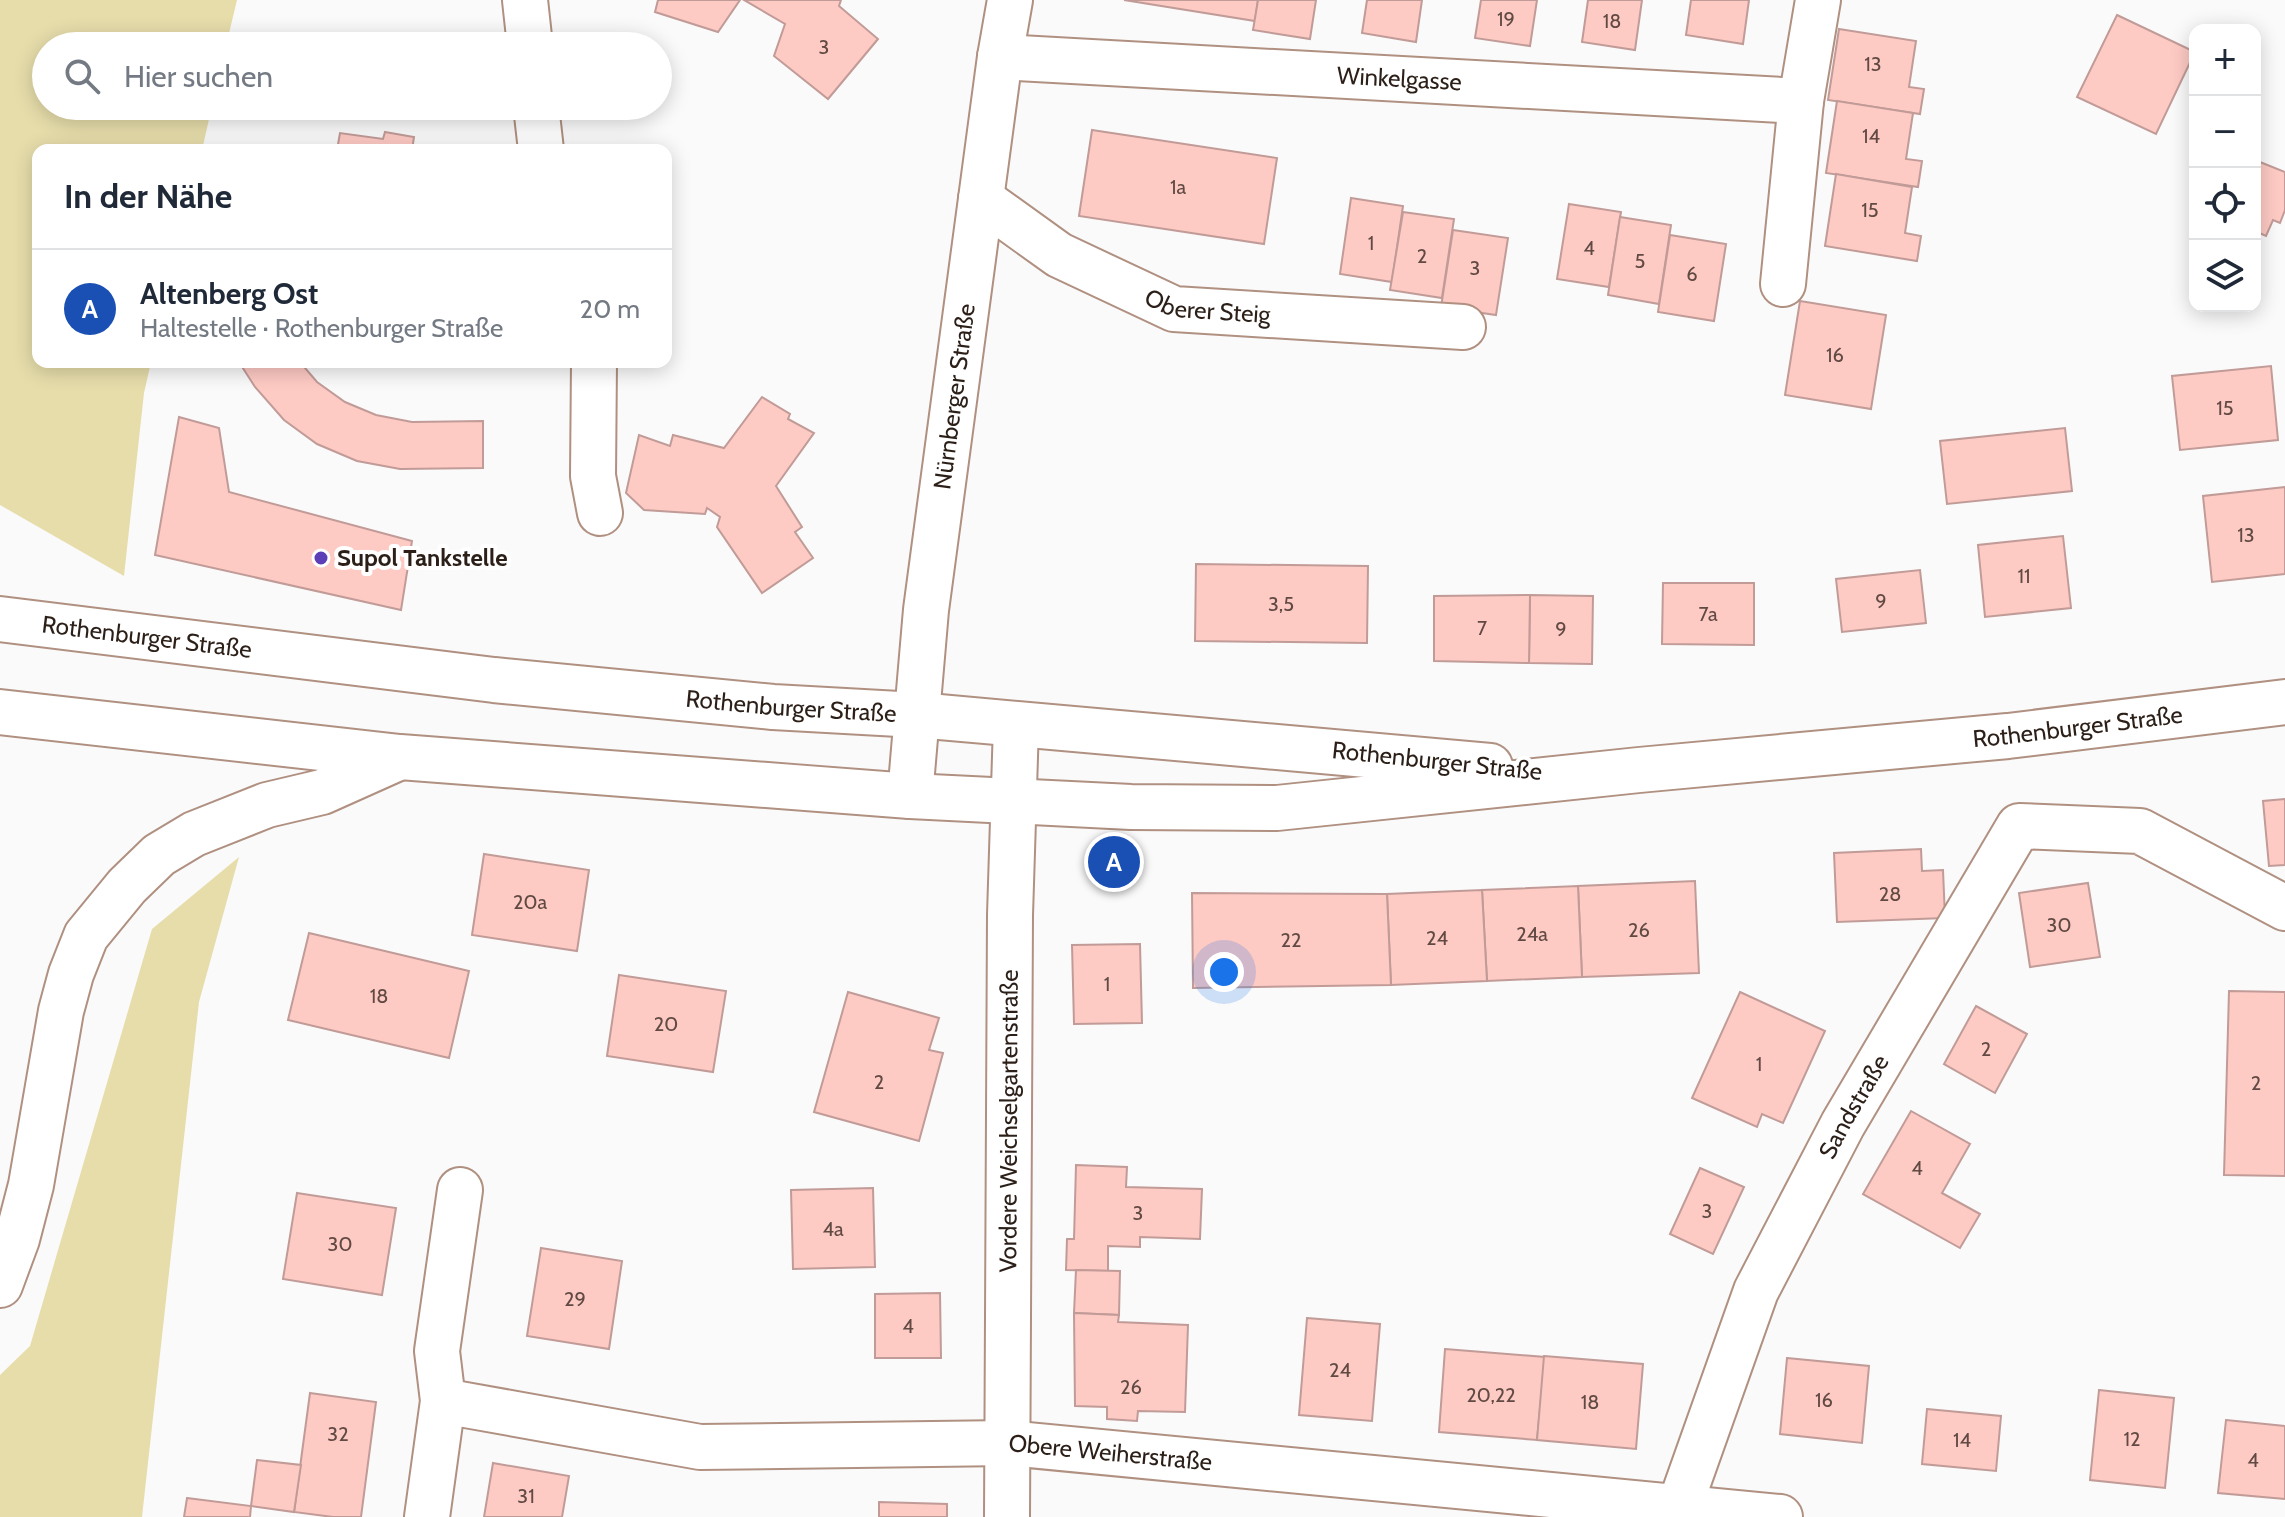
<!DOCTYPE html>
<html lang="de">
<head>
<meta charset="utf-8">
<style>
	:root { --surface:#fff; --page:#f6f6f7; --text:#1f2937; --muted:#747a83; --line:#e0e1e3; --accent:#b45309 }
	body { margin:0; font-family:Cabin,sans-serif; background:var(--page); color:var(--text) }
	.controls { position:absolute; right:24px; top:24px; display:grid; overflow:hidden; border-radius:16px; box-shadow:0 4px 20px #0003 }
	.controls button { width:72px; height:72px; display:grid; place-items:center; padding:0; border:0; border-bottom:2px solid var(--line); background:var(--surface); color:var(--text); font:40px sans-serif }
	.you { position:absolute; left:1224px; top:972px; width:28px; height:28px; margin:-20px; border:6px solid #fff; border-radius:50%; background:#1a73e8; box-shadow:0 0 0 12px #1a73e833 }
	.badge { display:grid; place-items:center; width:52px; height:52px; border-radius:50%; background:var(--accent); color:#fff; font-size:26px; font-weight:700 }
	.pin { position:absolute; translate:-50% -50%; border:4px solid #fff; box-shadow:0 2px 8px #0006 }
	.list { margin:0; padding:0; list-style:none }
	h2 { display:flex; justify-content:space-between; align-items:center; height:104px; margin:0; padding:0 32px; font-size:34px }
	h2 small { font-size:26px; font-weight:400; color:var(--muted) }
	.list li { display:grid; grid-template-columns:52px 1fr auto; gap:24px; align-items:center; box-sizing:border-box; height:120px; padding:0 32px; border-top:2px solid var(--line) }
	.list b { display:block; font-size:30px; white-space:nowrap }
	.list p { margin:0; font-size:26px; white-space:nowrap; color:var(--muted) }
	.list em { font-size:26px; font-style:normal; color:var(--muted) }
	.icon { flex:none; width:44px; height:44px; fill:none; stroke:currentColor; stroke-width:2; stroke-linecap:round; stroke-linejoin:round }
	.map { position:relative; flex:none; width:2285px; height:1517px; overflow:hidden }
	.search { position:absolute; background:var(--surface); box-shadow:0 4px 20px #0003; left:32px; top:32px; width:640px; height:88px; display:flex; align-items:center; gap:20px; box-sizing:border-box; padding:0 28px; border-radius:44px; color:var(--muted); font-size:30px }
	.panel { position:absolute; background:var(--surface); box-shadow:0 4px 20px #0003; left:32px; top:144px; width:640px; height:224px; border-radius:16px }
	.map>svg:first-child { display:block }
	.green { fill:#e7ddab }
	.building { fill:#fecac4; stroke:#c19b97; stroke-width:2 }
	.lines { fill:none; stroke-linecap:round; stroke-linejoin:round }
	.minor-casing { stroke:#b09080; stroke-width:48 }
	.major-casing { stroke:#b09080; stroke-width:48 }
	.minor { stroke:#fff; stroke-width:44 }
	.major { stroke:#fff; stroke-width:44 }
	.poi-dot { fill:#5c3eb6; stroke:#fff; stroke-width:3 }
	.labels { text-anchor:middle; stroke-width:8; stroke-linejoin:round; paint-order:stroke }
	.number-label { font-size:20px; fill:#604a43 }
	.street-label { font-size:24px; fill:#2b1f18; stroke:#fff }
	.poi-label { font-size:24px; font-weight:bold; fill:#2b1f18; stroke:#fff; text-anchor:start }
</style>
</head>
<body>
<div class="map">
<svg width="2285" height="1517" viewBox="0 0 2285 1517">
	<rect width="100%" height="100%" fill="#fafafa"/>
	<g class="green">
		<path d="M 0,0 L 237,0 L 226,46 L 46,46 L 46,106 L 212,106 L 202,150 L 38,150 L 38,362 L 151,362 L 144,393 L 124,576 L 0,505 Z"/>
		<path d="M 239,857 L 199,1002 L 142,1517 L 0,1517 L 0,1375 L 30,1346 L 152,929 Z"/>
	</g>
	<g class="building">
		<path d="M 658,0 L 740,0 L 718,32 L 655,12 Z"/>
		<path d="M 744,0 L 841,0 L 839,6 L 878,39 L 828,99 L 774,56 L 785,24 Z"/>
		<path d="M 1124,0 L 1258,0 L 1255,21 Z"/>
		<path d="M 1258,0 L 1316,0 L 1310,39 L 1253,30 Z"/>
		<path d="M 1367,0 L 1422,0 L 1416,42 L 1362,33 Z"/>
		<path d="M 1481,0 L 1537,0 L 1530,46 L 1475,38 Z"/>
		<path d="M 1588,0 L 1642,0 L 1635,50 L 1582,42 Z"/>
		<path d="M 1691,0 L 1749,0 L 1743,44 L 1686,35 Z"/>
		<path d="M 2117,15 L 2195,52 L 2156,134 L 2077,97 Z"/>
		<path d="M 1839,29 L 1916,41 L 1909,87 L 1924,89 L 1920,114 L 1828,100 Z"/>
		<path d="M 1837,101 L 1913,113 L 1906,159 L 1922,161 L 1918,187 L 1826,173 Z"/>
		<path d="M 1092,130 L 1277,158 L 1264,244 L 1079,216 Z"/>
		<path d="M 385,132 L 414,137 L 412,150 L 337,150 L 340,133 L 383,139 Z"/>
		<path d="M 2255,160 L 2285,172 L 2285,210 L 2280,223 L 2273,220 L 2266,236 L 2255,231 Z"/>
		<path d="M 1836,174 L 1912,187 L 1905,233 L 1921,236 L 1917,261 L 1825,246 Z"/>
		<path d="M 1351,198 L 1403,206 L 1392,282 L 1340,274 Z"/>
		<path d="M 1569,204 L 1621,212 L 1609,287 L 1557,279 Z"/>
		<path d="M 1403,212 L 1454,219 L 1442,298 L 1390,290 Z"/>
		<path d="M 1620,217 L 1671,225 L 1659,304 L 1608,295 Z"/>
		<path d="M 1453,230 L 1508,238 L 1496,315 L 1441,307 Z"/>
		<path d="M 1670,235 L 1726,244 L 1714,321 L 1658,312 Z"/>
		<path d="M 1800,301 L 1886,315 L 1871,409 L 1785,395 Z"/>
		<path d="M 239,362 L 300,362 L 317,382 L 345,402 L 376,415 L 412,422 L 483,421 L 483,468 L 400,469 L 357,461 L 317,444 L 284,420 L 255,387 Z"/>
		<path d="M 2271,366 L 2278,440 L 2180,450 L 2172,376 Z"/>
		<path d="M 762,397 L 790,414 L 788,419 L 814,433 L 776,486 L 802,527 L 795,532 L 813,558 L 762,593 L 717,527 L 720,517 L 707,508 L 705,514 L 644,510 L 626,493 L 639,435 L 670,446 L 673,435 L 724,448 Z"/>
		<path d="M 179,417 L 219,428 L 229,492 L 412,541 L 401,610 L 155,555 Z"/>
		<path d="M 2065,428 L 2072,491 L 1947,504 L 1940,441 Z"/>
		<path d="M 2285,487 L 2285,574 L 2212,582 L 2203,496 Z"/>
		<path d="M 2063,536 L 2071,608 L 1985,617 L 1978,545 Z"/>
		<path d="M 1196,564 L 1368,566 L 1367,643 L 1195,641 Z"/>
		<path d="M 1920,570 L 1926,623 L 1842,632 L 1836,579 Z"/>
		<path d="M 1663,583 L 1754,583 L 1754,645 L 1662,644 Z"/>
		<path d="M 1530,595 L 1593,596 L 1592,664 L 1529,663 Z"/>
		<path d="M 1530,595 L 1529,663 L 1434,661 L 1434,596 Z"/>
		<path d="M 2285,799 L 2285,865 L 2269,866 L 2263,801 Z"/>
		<path d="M 1921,849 L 1922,871 L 1943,870 L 1945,918 L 1837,922 L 1834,853 Z"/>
		<path d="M 484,854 L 589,870 L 577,951 L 472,935 Z"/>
		<path d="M 1695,881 L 1699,973 L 1582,977 L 1578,886 Z"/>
		<path d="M 2088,883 L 2100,957 L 2030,967 L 2019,893 Z"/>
		<path d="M 1578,886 L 1582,977 L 1487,981 L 1482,890 Z"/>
		<path d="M 1482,890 L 1487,981 L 1391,985 L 1387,894 Z"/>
		<path d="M 1192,893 L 1387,894 L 1391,985 L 1193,988 Z"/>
		<path d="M 309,933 L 469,971 L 449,1058 L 288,1020 Z"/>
		<path d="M 1140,944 L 1142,1023 L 1074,1024 L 1072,945 Z"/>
		<path d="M 619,975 L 726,991 L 713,1072 L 607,1056 Z"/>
		<path d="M 2229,991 L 2285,992 L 2285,1176 L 2224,1175 Z"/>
		<path d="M 848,992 L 939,1018 L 929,1050 L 943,1053 L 919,1141 L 814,1112 Z"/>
		<path d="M 1740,992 L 1825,1031 L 1783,1123 L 1762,1114 L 1757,1127 L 1692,1098 Z"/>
		<path d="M 1976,1006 L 2027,1034 L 1995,1093 L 1944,1064 Z"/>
		<path d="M 1911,1111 L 1970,1144 L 1942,1193 L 1980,1214 L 1960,1248 L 1863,1194 Z"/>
		<path d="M 1076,1165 L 1127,1167 L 1126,1187 L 1202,1189 L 1200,1239 L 1140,1237 L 1140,1247 L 1108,1246 L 1108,1271 L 1066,1270 L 1067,1239 L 1074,1239 Z"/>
		<path d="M 1700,1168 L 1744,1187 L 1713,1254 L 1670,1234 Z"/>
		<path d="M 873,1188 L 875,1267 L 793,1269 L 791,1190 Z"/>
		<path d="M 297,1193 L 396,1208 L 382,1295 L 283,1279 Z"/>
		<path d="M 541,1248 L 622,1261 L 609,1349 L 527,1336 Z"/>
		<path d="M 1076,1270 L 1120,1271 L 1119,1315 L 1074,1313 Z"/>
		<path d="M 940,1293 L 941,1358 L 875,1358 L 875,1294 Z"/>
		<path d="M 1074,1313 L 1119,1315 L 1118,1322 L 1188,1325 L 1185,1412 L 1138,1411 L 1137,1421 L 1107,1419 L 1107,1407 L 1075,1406 Z"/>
		<path d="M 1307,1318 L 1380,1324 L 1372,1421 L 1299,1415 Z"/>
		<path d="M 1445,1349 L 1545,1357 L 1537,1440 L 1439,1432 Z"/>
		<path d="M 1544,1356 L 1643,1364 L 1636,1449 L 1537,1440 Z"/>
		<path d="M 1787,1358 L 1869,1366 L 1862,1443 L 1780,1434 Z"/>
		<path d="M 2099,1390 L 2174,1398 L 2165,1488 L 2090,1480 Z"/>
		<path d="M 310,1393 L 376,1402 L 361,1517 L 333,1517 L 294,1512 Z"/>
		<path d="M 1927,1409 L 2001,1416 L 1996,1471 L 1922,1464 Z"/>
		<path d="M 2226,1420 L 2285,1426 L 2285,1499 L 2218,1493 Z"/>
		<path d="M 257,1460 L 301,1465 L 294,1512 L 251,1506 Z"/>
		<path d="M 493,1463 L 569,1476 L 562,1517 L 484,1517 Z"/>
		<path d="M 187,1498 L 251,1506 L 250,1517 L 184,1517 Z"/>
		<path d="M 879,1502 L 947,1504 L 947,1517 L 879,1517 Z"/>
	</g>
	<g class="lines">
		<g class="minor-casing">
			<g id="minor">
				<path d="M 525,0 L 530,46"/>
				<path id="s1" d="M 1000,57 L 1801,101 L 1818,0"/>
				<path d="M 536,106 L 541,150"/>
				<path id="s2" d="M 981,199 L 1059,255 L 1174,309 L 1463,327"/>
				<path d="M 1783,284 L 1801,101"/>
				<path d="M 594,362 L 593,476 L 600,513"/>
				<path id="s3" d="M 910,796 L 926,610 L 1000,57 L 1010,0"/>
				<path id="s4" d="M 443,1401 L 700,1447 L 1008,1443 L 1780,1517"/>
				<path d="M 427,1517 L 443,1401 L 437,1351 L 460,1190"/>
				<path id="s5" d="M 1007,1517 L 1010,915 L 1016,725"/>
				<path id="s6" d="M 1678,1517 L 1679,1508 L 1756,1291 L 1843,1124 L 2019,826 L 2140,831 L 2285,908"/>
			</g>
		</g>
		<g class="major-casing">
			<g id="major">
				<path id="s7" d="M 0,619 L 494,680 L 773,707 L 917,715 L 1490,766"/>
				<path id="s8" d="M 0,712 L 400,757 L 910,796 L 1131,807 L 1277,808 L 1639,770 L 2008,736 L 2285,702"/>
				<path d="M 0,1285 L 17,1239 L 31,1185 L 61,1011 L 71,974 L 86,936 L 127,886 L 159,855 L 194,834 L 267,805 L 322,792 L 398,758"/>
			</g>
		</g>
		<use href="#minor" class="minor"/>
		<use href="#major" class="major"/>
	</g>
	<circle class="poi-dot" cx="321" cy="558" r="8"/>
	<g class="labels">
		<g class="number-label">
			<text x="1506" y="26">19</text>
			<text x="1612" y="28">18</text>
			<text x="824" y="54">3</text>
			<text x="1873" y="71">13</text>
			<text x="1871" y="143">14</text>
			<text x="1178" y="194">1a</text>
			<text x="1870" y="217">15</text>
			<text x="1371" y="250">1</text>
			<text x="1589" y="255">4</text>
			<text x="1422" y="263">2</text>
			<text x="1640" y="268">5</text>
			<text x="1475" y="275">3</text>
			<text x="1692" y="281">6</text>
			<text x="1835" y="362">16</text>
			<text x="2225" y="415">15</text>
			<text x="2246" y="542">13</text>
			<text x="2024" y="583">11</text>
			<text x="1881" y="608">9</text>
			<text x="1281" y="611">3,5</text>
			<text x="1708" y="621">7a</text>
			<text x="1482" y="635">7</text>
			<text x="1561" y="636">9</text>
			<text x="1890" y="901">28</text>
			<text x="530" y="909">20a</text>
			<text x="2059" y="932">30</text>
			<text x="1639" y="937">26</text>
			<text x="1532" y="941">24a</text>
			<text x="1437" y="945">24</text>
			<text x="1291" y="947">22</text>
			<text x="1107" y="991">1</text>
			<text x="379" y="1003">18</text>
			<text x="666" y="1031">20</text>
			<text x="1986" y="1056">2</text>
			<text x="1759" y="1071">1</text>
			<text x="879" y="1089">2</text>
			<text x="2256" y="1090">2</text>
			<text x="1917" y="1175">4</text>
			<text x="1707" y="1218">3</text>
			<text x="1138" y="1220">3</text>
			<text x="833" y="1236">4a</text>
			<text x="340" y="1251">30</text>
			<text x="575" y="1306">29</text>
			<text x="908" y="1333">4</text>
			<text x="1340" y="1377">24</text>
			<text x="1131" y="1394">26</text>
			<text x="1491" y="1402">20,22</text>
			<text x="1824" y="1407">16</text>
			<text x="1590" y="1409">18</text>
			<text x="338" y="1441">32</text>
			<text x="2132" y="1446">12</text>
			<text x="1962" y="1447">14</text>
			<text x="2253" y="1467">4</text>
			<text x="526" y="1503">31</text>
		</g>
		<g class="street-label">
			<text dy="8" stroke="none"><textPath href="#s1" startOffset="400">Winkelgasse</textPath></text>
			<text dy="8" stroke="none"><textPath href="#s2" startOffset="256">Oberer Steig</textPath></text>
			<text dy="8" stroke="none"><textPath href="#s3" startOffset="402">Nürnberger Straße</textPath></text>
			<text dy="8" stroke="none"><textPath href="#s7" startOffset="148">Rothenburger Straße</textPath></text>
			<text dy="8" stroke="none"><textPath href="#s7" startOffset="796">Rothenburger Straße</textPath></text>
			<text dy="8" stroke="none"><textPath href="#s8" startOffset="2086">Rothenburger Straße</textPath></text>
			<text transform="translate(1437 761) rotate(6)" y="8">Rothenburger Straße</text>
			<text dy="8" stroke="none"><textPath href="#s6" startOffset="448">Sandstraße</textPath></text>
			<text dy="8" stroke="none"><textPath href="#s5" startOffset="396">Vordere Weichselgartenstraße</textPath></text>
			<text dy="8" stroke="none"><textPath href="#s4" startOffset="672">Obere Weiherstraße</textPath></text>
		</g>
		<g class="poi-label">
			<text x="337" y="566">Supol Tankstelle</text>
		</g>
	</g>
</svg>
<div class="controls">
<button>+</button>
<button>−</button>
<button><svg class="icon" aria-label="locate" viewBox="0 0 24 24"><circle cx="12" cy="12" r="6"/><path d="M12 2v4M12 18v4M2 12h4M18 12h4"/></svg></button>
<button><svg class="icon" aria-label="layers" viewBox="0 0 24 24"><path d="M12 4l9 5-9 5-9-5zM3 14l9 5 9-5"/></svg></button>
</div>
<div class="you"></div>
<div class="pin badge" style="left:1114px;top:862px;background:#1a4fb4">A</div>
<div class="search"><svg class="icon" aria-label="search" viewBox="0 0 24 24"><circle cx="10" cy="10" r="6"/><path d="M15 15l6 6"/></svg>Hier suchen</div>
<section class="panel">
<h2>In der Nähe<small></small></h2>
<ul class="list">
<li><span class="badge" style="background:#1a4fb4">A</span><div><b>Altenberg Ost</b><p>Haltestelle · Rothenburger Straße</p></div><em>20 m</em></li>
</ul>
</section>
</div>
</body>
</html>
